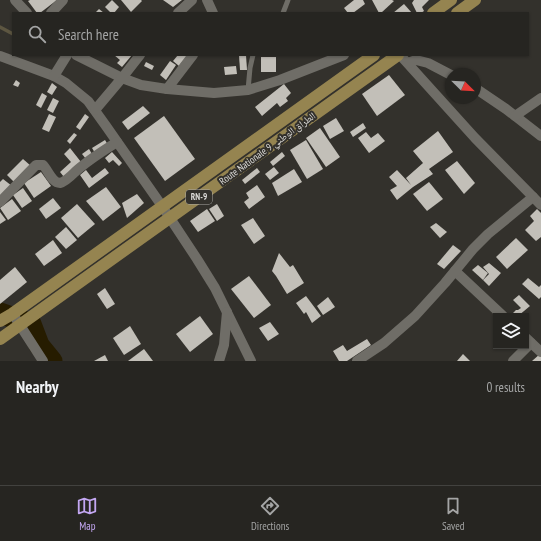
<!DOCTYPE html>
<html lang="en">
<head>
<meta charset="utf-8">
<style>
	:root { --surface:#262521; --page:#32312e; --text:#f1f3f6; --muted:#a4a5a5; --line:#42423f; --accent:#c3a7f2 }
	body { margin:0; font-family:"PT Sans Narrow","Noto Naskh Arabic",sans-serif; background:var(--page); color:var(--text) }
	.controls { position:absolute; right:12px; bottom:12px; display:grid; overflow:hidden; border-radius:0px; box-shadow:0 1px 3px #0004 }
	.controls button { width:36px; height:36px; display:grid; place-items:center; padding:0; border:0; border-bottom:1px solid var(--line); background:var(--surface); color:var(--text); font:20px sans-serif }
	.compass { position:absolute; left:445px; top:68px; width:36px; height:36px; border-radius:50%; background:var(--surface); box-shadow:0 1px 3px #0004; rotate:114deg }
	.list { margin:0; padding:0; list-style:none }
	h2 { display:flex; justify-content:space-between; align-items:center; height:52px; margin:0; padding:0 16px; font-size:17px }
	h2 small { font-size:13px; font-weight:400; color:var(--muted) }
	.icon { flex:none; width:22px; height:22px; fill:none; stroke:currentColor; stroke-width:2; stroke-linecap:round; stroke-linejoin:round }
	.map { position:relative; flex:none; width:541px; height:361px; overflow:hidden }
	.search { position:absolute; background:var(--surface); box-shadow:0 1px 3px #0004; left:12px; right:12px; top:12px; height:44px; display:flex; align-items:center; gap:10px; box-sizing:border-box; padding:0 14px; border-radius:0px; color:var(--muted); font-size:15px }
	.sheet { height:124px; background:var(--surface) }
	nav { display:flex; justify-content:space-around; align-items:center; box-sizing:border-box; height:56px; border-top:1px solid var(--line); background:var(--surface); font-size:11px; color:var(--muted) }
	nav a { display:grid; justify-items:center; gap:2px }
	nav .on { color:var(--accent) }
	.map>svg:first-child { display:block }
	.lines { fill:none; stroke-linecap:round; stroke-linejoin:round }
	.stream { stroke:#5d5641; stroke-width:3.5 }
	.river { stroke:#261c00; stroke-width:21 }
	.building { fill:#c2bfb8 }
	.lane { stroke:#6f6d67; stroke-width:5 }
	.street { stroke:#6f6d67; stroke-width:10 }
	.primary { stroke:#958450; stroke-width:12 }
	.labels { text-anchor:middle; stroke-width:4; stroke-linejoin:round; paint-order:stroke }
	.shield { fill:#33312c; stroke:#aba9a6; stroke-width:1 }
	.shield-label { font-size:9px; font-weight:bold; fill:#deddda }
	.street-label { font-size:10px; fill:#deddda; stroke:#33312c }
</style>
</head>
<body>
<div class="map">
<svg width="541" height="361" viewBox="0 0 541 361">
	<rect width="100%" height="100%" fill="#33312c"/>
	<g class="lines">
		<path class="stream" d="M 0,27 L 13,34"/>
		<path class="river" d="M 0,313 L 31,324 L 39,345 L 52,361"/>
	</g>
	<g class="building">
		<path d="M 30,0 L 57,0 L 40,13 L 37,13 L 28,1 Z"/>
		<path d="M 112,0 L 119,7 L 114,13 L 111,13 L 105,7 Z"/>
		<path d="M 121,0 L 141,0 L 142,1 L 131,12 Z"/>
		<path d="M 163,0 L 182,0 L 173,7 Z"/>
		<path d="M 354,0 L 363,0 L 365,4 L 353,13 L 348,13 L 344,8 Z"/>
		<path d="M 372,0 L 392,0 L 394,1 L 381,13 L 379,13 Z"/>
		<path d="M 414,0 L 429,0 L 422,7 L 424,11 L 421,13 L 417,13 L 412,3 Z"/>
		<path d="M 404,4 L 412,13 L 393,13 Z"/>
		<path d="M 99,9 L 104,13 L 95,13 Z"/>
		<path d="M 114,55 L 132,55 L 122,67 L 117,63 L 120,60 Z"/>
		<path d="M 178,55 L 188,55 L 179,66 L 173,61 Z"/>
		<path d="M 239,55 L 246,55 L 247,70 L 240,70 Z"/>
		<rect x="261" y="57" width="15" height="15"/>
		<path d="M 170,61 L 176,65 L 166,80 L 160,75 Z"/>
		<path d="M 146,62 L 154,66 L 152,70 L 144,66 Z"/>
		<path d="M 236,66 L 237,74 L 225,75 L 224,67 Z"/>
		<path d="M 389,75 L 405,95 L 377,116 L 362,94 Z"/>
		<path d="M 16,80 L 20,83 L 18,87 L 13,85 Z"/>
		<path d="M 52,83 L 57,87 L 52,95 L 47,92 Z"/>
		<path d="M 284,84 L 291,93 L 286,98 L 288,101 L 280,107 L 277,103 L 262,116 L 255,107 Z"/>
		<path d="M 42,93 L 47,96 L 41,108 L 36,105 Z"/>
		<path d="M 53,98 L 59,101 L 53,113 L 47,110 Z"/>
		<path d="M 143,106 L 150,113 L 128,130 L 122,122 Z"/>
		<path d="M 49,114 L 56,117 L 49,132 L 42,129 Z"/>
		<path d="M 85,114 L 89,117 L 80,130 L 76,127 Z"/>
		<path d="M 164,116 L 195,159 L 165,181 L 134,138 Z"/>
		<path d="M 336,118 L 344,131 L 330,139 L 323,126 Z"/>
		<path d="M 363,123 L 366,128 L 353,137 L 350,132 Z"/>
		<path d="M 320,128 L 340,157 L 326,167 L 306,138 Z"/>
		<path d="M 438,131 L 453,152 L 429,169 L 433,174 L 413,187 L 397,200 L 390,190 L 397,186 L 389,177 L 397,170 L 411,185 L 406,178 L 423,163 L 413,151 Z"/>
		<path d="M 366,132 L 371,138 L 378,133 L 385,141 L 369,153 L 358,138 Z"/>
		<path d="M 74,133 L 77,135 L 70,144 L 67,141 Z"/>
		<path d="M 105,140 L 108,145 L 95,153 L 92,148 Z"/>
		<path d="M 306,140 L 323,169 L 307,179 L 290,150 Z"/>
		<path d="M 70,148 L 81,162 L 64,177 L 60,172 L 71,162 L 64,154 Z"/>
		<path d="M 89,149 L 92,154 L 86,159 L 82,154 Z"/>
		<path d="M 112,152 L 122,163 L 119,166 L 113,160 L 109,163 L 105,158 Z"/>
		<path d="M 282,152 L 285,156 L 273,166 L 270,162 Z"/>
		<path d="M 23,159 L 31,166 L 14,182 L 7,175 Z"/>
		<path d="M 457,161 L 475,183 L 464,194 L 445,170 Z"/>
		<path d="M 274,167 L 279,173 L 270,180 L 265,174 Z"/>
		<path d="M 105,168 L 109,173 L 89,188 L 80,175 L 86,170 L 92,178 Z"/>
		<path d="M 257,168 L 260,172 L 245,184 L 242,180 Z"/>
		<path d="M 294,169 L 302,182 L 278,196 L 272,183 Z"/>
		<path d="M 41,172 L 51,186 L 34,198 L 24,183 Z"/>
		<path d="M 3,179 L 12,186 L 0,198 L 0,182 Z"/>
		<path d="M 429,182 L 443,199 L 427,211 L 413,194 Z"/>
		<path d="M 257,185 L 265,197 L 249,209 L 244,202 L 249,198 L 246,193 Z"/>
		<path d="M 106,187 L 121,207 L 103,221 L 86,201 Z"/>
		<path d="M 23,188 L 32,201 L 22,208 L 13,195 Z"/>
		<path d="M 137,194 L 144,203 L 127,218 L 122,203 Z"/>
		<path d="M 53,198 L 61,208 L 46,219 L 39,209 Z"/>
		<path d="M 12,199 L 21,211 L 8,220 L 0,208 Z"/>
		<path d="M 77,204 L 95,224 L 78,238 L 61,218 Z"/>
		<path d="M 217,204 L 224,216 L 217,221 L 209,209 Z"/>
		<path d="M 207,209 L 215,221 L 198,232 L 190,221 Z"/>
		<path d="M 537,209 L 541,213 L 541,237 L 536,241 L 525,230 L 534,221 L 530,216 Z"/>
		<path d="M 0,212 L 6,220 L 0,224 Z"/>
		<path d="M 253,218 L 265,236 L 254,244 L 241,225 Z"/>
		<path d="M 436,223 L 447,232 L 440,238 L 430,227 Z"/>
		<path d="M 66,227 L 77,240 L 66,249 L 55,237 Z"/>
		<path d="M 516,238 L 528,250 L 507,269 L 496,257 Z"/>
		<path d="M 53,240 L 62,253 L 44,266 L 35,254 Z"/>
		<path d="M 453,245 L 461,251 L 444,269 L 437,264 Z"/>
		<path d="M 279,253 L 290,267 L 293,265 L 304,283 L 287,294 L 276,276 L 272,271 Z"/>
		<path d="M 489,263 L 501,273 L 489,286 L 483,280 L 489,274 L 483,267 Z"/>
		<path d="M 478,265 L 488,273 L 483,280 L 472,270 Z"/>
		<path d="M 15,267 L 27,282 L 0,304 L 0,280 Z"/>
		<path d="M 249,276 L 271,305 L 254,318 L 231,289 Z"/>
		<path d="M 528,278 L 539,287 L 541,285 L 541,297 L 539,299 L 522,284 Z"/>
		<path d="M 105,288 L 115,304 L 107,309 L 97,294 Z"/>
		<path d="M 519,295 L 530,306 L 518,316 L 513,313 L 516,310 L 518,310 L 521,308 L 513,300 Z"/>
		<path d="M 306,296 L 321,316 L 312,323 L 306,312 L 304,314 L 296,303 Z"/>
		<path d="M 328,297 L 335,307 L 323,315 L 317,306 Z"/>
		<path d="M 200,316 L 213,334 L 190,352 L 176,334 Z"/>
		<path d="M 270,322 L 279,334 L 268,341 L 259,328 Z"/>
		<path d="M 130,326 L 141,344 L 124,355 L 113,338 Z"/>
		<path d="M 367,339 L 371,345 L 347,361 L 339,361 L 333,351 L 343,345 L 347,351 Z"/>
		<path d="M 144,349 L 153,361 L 128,361 Z"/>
		<path d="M 463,354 L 470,361 L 457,361 Z"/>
		<path d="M 540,354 L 541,356 L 541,361 L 532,361 Z"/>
		<path d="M 105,355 L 108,361 L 94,361 Z"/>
	</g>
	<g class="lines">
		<g class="lane">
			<path d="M 283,13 L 288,0"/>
			<path d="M 248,90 L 250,68 L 253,55"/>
		</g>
		<g class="street">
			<path d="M 15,0 L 27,13"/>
			<path d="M 207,0 L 213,13"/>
			<path d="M 51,13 L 63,0"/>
			<path d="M 178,13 L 192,0"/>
			<path d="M 76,55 L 122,78 L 141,85 L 167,89 L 214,93 L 248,90 L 280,80 L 344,55"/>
			<path d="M 400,55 L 475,138 L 541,205"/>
			<path d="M 0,56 L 54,76 L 66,83 L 88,101 L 106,126 L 162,206 L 197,259 L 215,288 L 251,361"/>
			<path d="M 408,63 L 416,60 L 428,63 L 451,75"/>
			<path d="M 54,76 L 67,55"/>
			<path d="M 475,88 L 506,109 L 541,136"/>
			<path d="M 167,89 L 193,55"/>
			<path d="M 95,110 L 122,78 L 140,55"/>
			<path d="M 515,116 L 541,98"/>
			<path d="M 0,202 L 36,165 L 43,165 C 48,170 52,183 60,183 C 65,182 71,176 75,172 C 88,160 103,151 117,142"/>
			<path d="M 455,271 L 503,316"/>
			<path d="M 16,319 L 43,361"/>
			<path d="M 526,338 L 541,352"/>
			<path d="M 219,361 L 224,345 L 227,312"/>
			<path d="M 357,361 L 384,343 L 415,316 L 445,283 L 473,249 L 488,234 L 533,197"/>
			<path d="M 513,361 L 531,343"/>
		</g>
		<g class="primary">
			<path d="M 433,13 L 451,0"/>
			<path d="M 457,13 L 475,0"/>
			<path d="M 0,321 L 12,314 L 374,55"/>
			<path d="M 0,339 L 398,55"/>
		</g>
	</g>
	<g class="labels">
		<rect class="shield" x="186" y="190" width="26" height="14" rx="3"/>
		<g class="shield-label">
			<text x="199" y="200">RN-9</text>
		</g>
		<g class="street-label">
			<text transform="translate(267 148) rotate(-36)" y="4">Route Nationale الطراق الوطني 9</text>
		</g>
	</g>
</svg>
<div class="controls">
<button><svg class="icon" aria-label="layers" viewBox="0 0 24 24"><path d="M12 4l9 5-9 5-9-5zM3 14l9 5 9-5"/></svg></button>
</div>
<svg class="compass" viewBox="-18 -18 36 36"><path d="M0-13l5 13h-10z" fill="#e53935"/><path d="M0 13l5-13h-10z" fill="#a4a5a5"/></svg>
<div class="search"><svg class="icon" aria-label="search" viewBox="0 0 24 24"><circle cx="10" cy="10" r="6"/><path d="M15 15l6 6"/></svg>Search here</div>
</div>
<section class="sheet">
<h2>Nearby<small>0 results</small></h2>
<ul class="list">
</ul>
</section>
<nav>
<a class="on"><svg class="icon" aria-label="map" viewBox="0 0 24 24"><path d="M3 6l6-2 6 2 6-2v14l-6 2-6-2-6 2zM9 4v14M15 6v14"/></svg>Map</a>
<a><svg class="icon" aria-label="directions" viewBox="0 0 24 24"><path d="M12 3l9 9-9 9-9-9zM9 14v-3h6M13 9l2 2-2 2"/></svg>Directions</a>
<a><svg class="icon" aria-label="saved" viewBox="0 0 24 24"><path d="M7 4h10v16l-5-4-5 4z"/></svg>Saved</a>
</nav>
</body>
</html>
